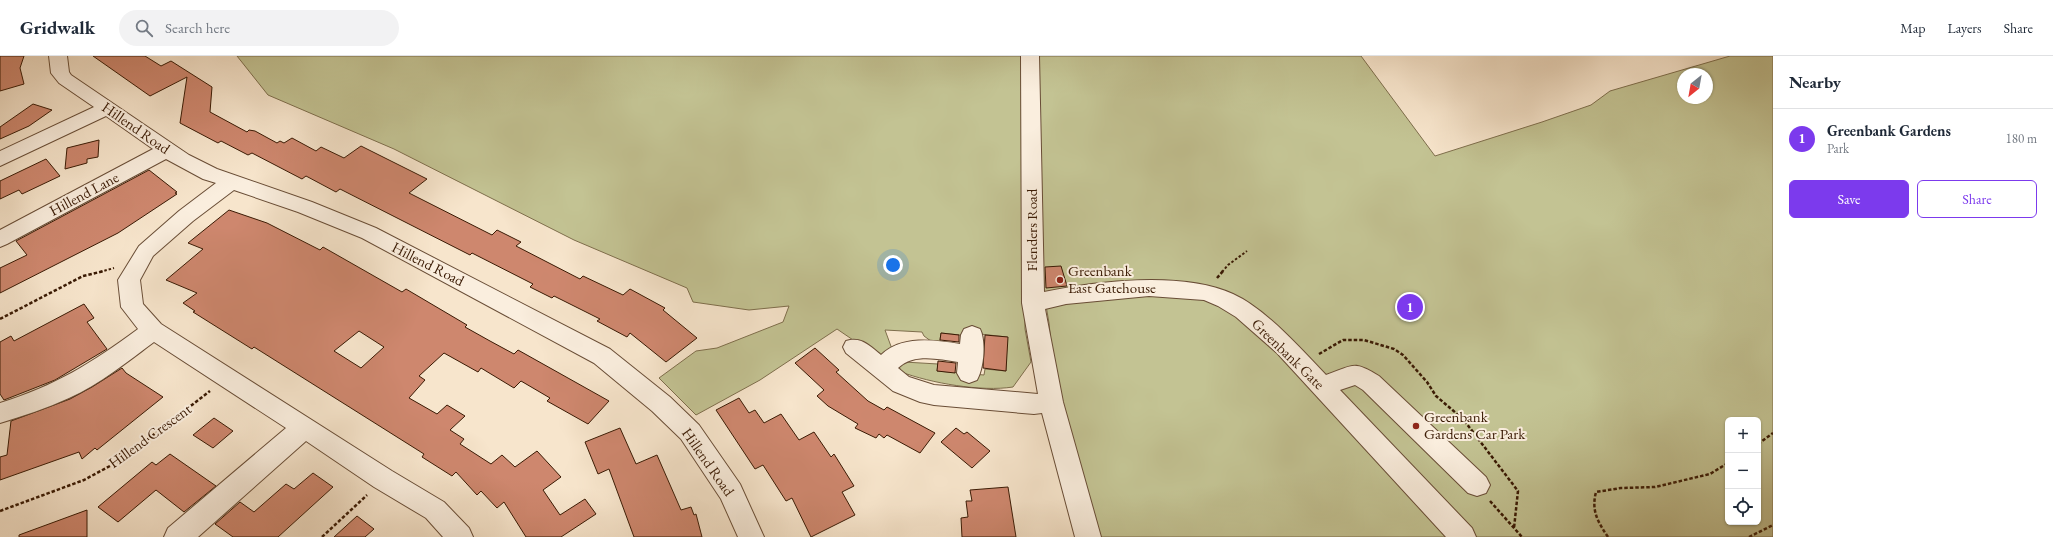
<!DOCTYPE html>
<html lang="en">
<head>
<meta charset="utf-8">
<style>
	:root { --surface:#fff; --page:#f2f2f3; --text:#1f2937; --muted:#747a83; --line:#e0e1e3; --accent:#7c3aed }
	body { margin:0; font-family:"EB Garamond",serif; background:var(--page); color:var(--text) }
	.controls { position:absolute; right:12px; bottom:12px; display:grid; overflow:hidden; border-radius:6px; box-shadow:0 1px 3px #0004 }
	.controls button { width:36px; height:36px; display:grid; place-items:center; padding:0; border:0; border-bottom:1px solid var(--line); background:var(--surface); color:var(--text); font:20px sans-serif }
	.compass { position:absolute; left:1677px; top:12px; width:36px; height:36px; border-radius:50%; background:var(--surface); box-shadow:0 1px 3px #0004; rotate:211deg }
	.you { position:absolute; left:893px; top:209px; width:14px; height:14px; margin:-10px; border:3px solid #fff; border-radius:50%; background:#1a73e8; box-shadow:0 0 0 6px #1a73e833 }
	.badge { display:grid; place-items:center; width:26px; height:26px; border-radius:50%; background:var(--accent); color:#fff; font-size:13px; font-weight:700 }
	.pin { position:absolute; translate:-50% -50%; border:2px solid #fff; box-shadow:0 1px 4px #0006 }
	.list { margin:0; padding:0; list-style:none }
	h2 { display:flex; justify-content:space-between; align-items:center; height:52px; margin:0; padding:0 16px; font-size:17px }
	h2 small { font-size:13px; font-weight:400; color:var(--muted) }
	.list li { display:grid; grid-template-columns:26px 1fr auto; gap:12px; align-items:center; box-sizing:border-box; height:60px; padding:0 16px; border-top:1px solid var(--line) }
	.list b { display:block; font-size:15px; white-space:nowrap }
	.list p { margin:0; font-size:13px; white-space:nowrap; color:var(--muted) }
	.list em { font-size:13px; font-style:normal; color:var(--muted) }
	.actions { display:flex; gap:8px; padding:12px 16px }
	.actions a { flex:1; padding:9px 0; border:1px solid var(--accent); border-radius:6px; text-align:center; font-size:14px; color:var(--accent) }
	.actions .main { background:var(--accent); color:#fff }
	.icon { flex:none; width:22px; height:22px; fill:none; stroke:currentColor; stroke-width:2; stroke-linecap:round; stroke-linejoin:round }
	.map { position:relative; flex:none; width:1773px; height:481px; overflow:hidden }
	header { display:flex; align-items:center; gap:24px; box-sizing:border-box; height:56px; padding:0 20px; background:var(--surface); border-bottom:1px solid var(--line) }
	header strong { font-size:19px }
	nav { display:flex; gap:22px; margin-inline-start:auto; font-size:14px }
	.search { width:280px; height:36px; background:var(--page); display:flex; align-items:center; gap:10px; box-sizing:border-box; padding:0 14px; border-radius:22px; color:var(--muted); font-size:15px }
	main { display:flex }
	aside { flex:1; background:var(--surface) }
	.map>svg:first-child { display:block }
	.green { fill:#c3c393; stroke:#7e6e4c; fill-rule:evenodd }
	.building { fill:#ce876e; stroke:#3a1a04; fill-rule:evenodd }
	.lines { fill:none; stroke-linecap:round; stroke-linejoin:round }
	.minor-casing { stroke:#694d36; stroke-width:2 }
	.path-far1 { stroke:#3a1a04; stroke-width:2; stroke-dasharray:2.5 2; stroke-linecap:butt }
	.path { stroke:#3a1a04; stroke-width:2.5; stroke-dasharray:3.5 2; stroke-linecap:butt }
	.minor { fill:#faeede; fill-rule:evenodd }
	.poi-dot { fill:#8f2418; stroke:#faeede; stroke-width:1.5 }
	.labels { text-anchor:middle; stroke-width:4; stroke-linejoin:round; paint-order:stroke }
	.street-label { font-size:15px; fill:#3a1a04; stroke:#faeede }
	.poi-label { font-size:15px; fill:#3a1a04; stroke:#faeede; text-anchor:start }
</style>
</head>
<body>
<header>
<strong>Gridwalk</strong>
<div class="search"><svg class="icon" aria-label="search" viewBox="0 0 24 24"><circle cx="10" cy="10" r="6"/><path d="M15 15l6 6"/></svg>Search here</div>
<nav><a>Map</a><a>Layers</a><a>Share</a></nav>
</header>
<main>
<div class="map">
<svg width="1773" height="481" viewBox="0 0 1773 481">
	<rect width="100%" height="100%" fill="#f7e5cc"/>
	<filter id="stains"><feTurbulence type="fractalNoise" baseFrequency=".005" numOctaves="4"/><feColorMatrix values="0 0 0 0 .2 0 0 0 0 .09 0 0 0 0 .02 0 0 0 .5 -.17"/></filter>
	<radialGradient id="worn" r=".72"><stop offset=".6" stop-color="#630" stop-opacity="0"/><stop offset="1" stop-color="#630" stop-opacity=".3"/></radialGradient>
	<g class="green">
		<path d="M 237,0 L 1023,0 L 1025,273 L 1031,306 L 1013,331 C 981,336 931,327 901,316 L 899,310 L 904,306 L 938,308 L 937,315 L 984,319 L 985,313 L 1006,315 L 1007,281 L 971,277 L 960,279 L 941,277 L 939,291 L 924,280 L 922,276 L 885,274 L 892,293 L 881,299 L 864,286 L 856,286 L 837,273 L 760,324 L 696,359 L 659,322 L 696,295 L 717,292 L 783,266 L 789,250 L 749,254 L 693,246 L 687,232 L 574,184 L 394,93 L 268,39 Z"/>
		<path d="M 1035,0 L 1361,0 L 1435,100 L 1542,66 L 1591,49 L 1610,35 L 1730,0 L 1773,0 L 1773,481 L 1097,481 L 1054,317 L 1049,267 L 1036,191 ZM 1683,18 L 1707,18 L 1707,42 L 1683,42 ZM 1728,364 L 1758,364 L 1758,466 L 1728,466 Z"/>
	</g>
	<g class="building">
		<path d="M 0,0 L 24,0 L 20,12 L 24,28 L 0,35 Z"/>
		<path d="M 93,0 L 145,0 L 161,10 L 171,5 L 212,31 L 210,56 L 247,76 L 249,74 L 255,75 L 277,87 L 280,85 L 284,87 L 292,82 L 316,95 L 321,91 L 344,102 L 361,90 L 427,123 L 409,137 L 492,179 L 497,174 L 521,186 L 516,190 L 580,223 L 583,220 L 623,239 L 630,233 L 665,252 L 663,254 L 697,282 L 666,306 L 630,277 L 627,281 L 597,265 L 600,263 L 554,240 L 552,242 L 530,231 L 533,228 L 472,197 L 470,199 L 340,133 L 336,136 L 306,120 L 302,123 L 252,97 L 248,99 L 221,85 L 218,87 L 180,67 L 187,21 L 150,40 Z"/>
		<path d="M 33,48 L 52,54 L 29,70 L 0,83 L 0,71 Z"/>
		<path d="M 99,84 L 98,101 L 87,103 L 87,107 L 65,113 L 67,92 Z"/>
		<path d="M 46,103 L 60,120 L 22,138 L 19,134 L 0,143 L 0,125 Z"/>
		<path d="M 149,114 L 177,136 L 175,137 L 177,138 L 118,177 L 0,237 L 0,212 L 27,199 L 16,185 Z"/>
		<path d="M 229,154 L 267,167 L 320,194 L 323,191 L 402,236 L 406,233 L 467,269 L 465,271 L 490,285 L 514,298 L 518,294 L 609,345 L 588,368 L 547,345 L 550,342 L 521,325 L 514,332 L 481,312 L 478,316 L 444,297 L 419,320 L 425,324 L 409,342 L 437,358 L 447,349 L 465,360 L 450,374 L 464,383 L 460,388 L 491,408 L 502,399 L 515,411 L 537,395 L 561,421 L 543,434 L 560,459 L 585,443 L 596,458 L 561,481 L 526,481 L 504,446 L 497,452 L 481,435 L 477,439 L 456,416 L 452,420 L 422,401 L 424,398 L 254,291 L 252,293 L 193,256 L 195,255 L 183,247 L 197,237 L 166,224 L 203,193 L 188,187 ZM 359,275 L 384,291 L 361,312 L 334,295 Z"/>
		<path d="M 1061,210 L 1067,230 L 1046,232 L 1045,211 Z"/>
		<path d="M 84,248 L 94,262 L 87,266 L 107,293 L 55,324 L 4,344 L 0,338 L 0,286 L 11,280 L 14,285 Z"/>
		<path d="M 941,277 L 959,279 L 959,286 L 940,284 Z"/>
		<path d="M 985,279 L 1008,281 L 1006,315 L 983,312 Z"/>
		<path d="M 815,292 L 839,314 L 836,316 L 868,345 L 884,354 L 887,351 L 935,377 L 920,397 L 887,379 L 884,382 L 879,378 L 876,382 L 855,372 L 858,368 L 828,350 L 817,340 L 824,334 L 795,307 Z"/>
		<path d="M 938,305 L 956,307 L 955,317 L 937,315 Z"/>
		<path d="M 122,312 L 126,317 L 163,341 L 97,394 L 95,392 L 82,403 L 79,396 L 0,424 L 0,401 L 7,399 L 11,365 L 70,343 L 92,331 Z"/>
		<path d="M 739,342 L 749,357 L 755,354 L 764,367 L 781,358 L 799,384 L 814,376 L 831,401 L 834,398 L 854,430 L 842,436 L 855,459 L 811,481 L 792,442 L 786,445 L 763,409 L 755,413 L 716,354 Z"/>
		<path d="M 214,362 L 233,375 L 213,392 L 193,379 Z"/>
		<path d="M 620,372 L 636,408 L 657,399 L 681,454 L 691,451 L 694,459 L 696,458 L 702,481 L 634,481 L 609,413 L 598,418 L 585,386 Z"/>
		<path d="M 956,372 L 964,378 L 967,376 L 990,395 L 972,412 L 941,386 Z"/>
		<path d="M 170,398 L 216,430 L 184,456 L 156,434 L 118,466 L 98,451 L 152,406 L 156,409 Z"/>
		<path d="M 313,417 L 333,431 L 278,481 L 233,481 L 215,468 L 240,446 L 254,456 L 286,428 L 294,433 Z"/>
		<path d="M 1008,431 L 1016,481 L 962,481 L 961,462 L 968,461 L 966,445 L 972,445 L 970,434 Z"/>
		<path d="M 87,454 L 87,481 L 19,481 L 19,479 Z"/>
		<path d="M 357,460 L 374,473 L 365,481 L 334,481 Z"/>
	</g>
	<g class="lines">
		<g class="minor-casing">
			<g id="minor">
				<path d="M 49,0 L 67,0 L 69,16 L 71,19 L 189,99 L 217,113 L 312,146 L 376,172 L 610,293 L 670,341 L 699,369 L 740,428 L 764,481 L 738,481 L 721,443 L 681,383 L 652,355 L 594,307 L 362,182 L 298,156 L 234,134 L 193,165 L 153,200 L 140,224 L 143,248 L 161,268 L 392,415 L 444,446 L 469,472 L 473,481 L 443,481 L 426,462 L 374,431 L 306,385 L 198,481 L 164,481 L 168,472 L 286,372 L 154,286 C 127,306 100,328 69,342 C 47,352 23,360 0,367 L 0,347 C 55,330 92,307 138,273 L 121,251 L 118,224 L 139,190 L 179,155 L 216,127 L 203,123 L 166,103 L 7,188 L 0,191 L 0,174 L 153,93 L 106,60 L 0,110 L 0,95 L 94,51 L 59,27 L 51,17 Z"/>
				<path d="M 1021,0 L 1039,0 L 1044,236 C 1097,225 1183,215 1233,238 C 1266,253 1301,293 1326,319 C 1354,309 1353,304 1379,320 L 1486,421 L 1490,429 L 1486,437 L 1477,440 L 1468,437 L 1363,334 L 1355,329 L 1340,334 L 1472,472 L 1476,481 L 1446,481 L 1277,297 L 1236,261 L 1218,250 L 1204,244 L 1149,240 L 1066,248 L 1045,253 L 1063,346 L 1101,481 L 1075,481 L 1042,357 L 1034,358 L 934,349 L 920,346 L 893,335 L 846,297 L 843,291 L 846,285 C 861,280 870,290 881,299 C 902,279 934,284 960,288 L 961,279 L 964,273 L 972,270 L 980,273 C 986,285 984,312 977,324 L 969,327 L 961,324 L 957,317 L 958,306 C 938,303 914,297 898,312 L 909,321 L 934,329 L 1038,338 L 1022,247 Z"/>
			</g>
		</g>
		<g class="path-far1">
			<path d="M 100,216 L 114,212"/>
			<path d="M 1222,216 L 1228,209 L 1247,195"/>
		</g>
		<g class="path">
			<path d="M 1217,222 L 1223,215"/>
			<path d="M 0,263 L 83,220 L 104,215"/>
			<path d="M 1319,298 L 1343,284 L 1364,284 L 1394,293 L 1403,299 L 1427,326 L 1436,340 L 1463,363 L 1518,435 L 1514,472"/>
			<path d="M 1758,388 L 1773,377"/>
			<path d="M 1490,445 L 1522,481"/>
			<path d="M 0,455 L 84,424 L 121,404 L 210,335"/>
			<path d="M 322,481 L 367,439"/>
			<path d="M 1608,481 C 1598,466 1591,455 1596,436 L 1621,432 L 1655,431 L 1710,418 L 1728,407"/>
			<path d="M 1749,481 L 1773,469"/>
		</g>
		<use href="#minor" class="minor"/>
	</g>
	<g class="poi-dot">
		<circle cx="1060" cy="224" r="4"/>
		<circle cx="1416" cy="370" r="4"/>
	</g>
	<g class="labels">
		<g class="street-label">
			<text transform="translate(136 72) rotate(35)" y="5">Hillend Road</text>
			<text transform="translate(84 138) rotate(-28)" y="5">Hillend Lane</text>
			<text transform="translate(1032 174) rotate(-90)" y="5">Flenders Road</text>
			<text transform="translate(428 208) rotate(27)" y="5">Hillend Road</text>
			<text transform="translate(1288 298) rotate(44)" y="5">Greenbank Gate</text>
			<text transform="translate(150 380) rotate(-36)" y="5">Hillend Crescent</text>
			<text transform="translate(708 406) rotate(55)" y="5">Hillend Road</text>
		</g>
		<g class="poi-label">
			<text x="1068" y="220">Greenbank<tspan x="1068" dy="17">East Gatehouse</tspan></text>
			<text x="1424" y="366">Greenbank<tspan x="1424" dy="17">Gardens Car Park</tspan></text>
		</g>
	</g>
	<rect width="100%" height="100%" filter="url(#stains)"/>
	<rect width="100%" height="100%" fill="url(#worn)"/>
</svg>
<div class="controls">
<button>+</button>
<button>−</button>
<button><svg class="icon" aria-label="locate" viewBox="0 0 24 24"><circle cx="12" cy="12" r="6"/><path d="M12 2v4M12 18v4M2 12h4M18 12h4"/></svg></button>
</div>
<svg class="compass" viewBox="-18 -18 36 36"><path d="M0-13l5 13h-10z" fill="#e53935"/><path d="M0 13l5-13h-10z" fill="#747a83"/></svg>
<div class="you"></div>
<div class="pin badge" style="left:1410px;top:251px">1</div>
</div>
<aside>
<h2>Nearby<small></small></h2>
<ul class="list">
<li><span class="badge">1</span><div><b>Greenbank Gardens</b><p>Park</p></div><em>180 m</em></li>
</ul>
<div class="actions"><a class="main">Save</a><a>Share</a></div>
</aside>
</main>
</body>
</html>
